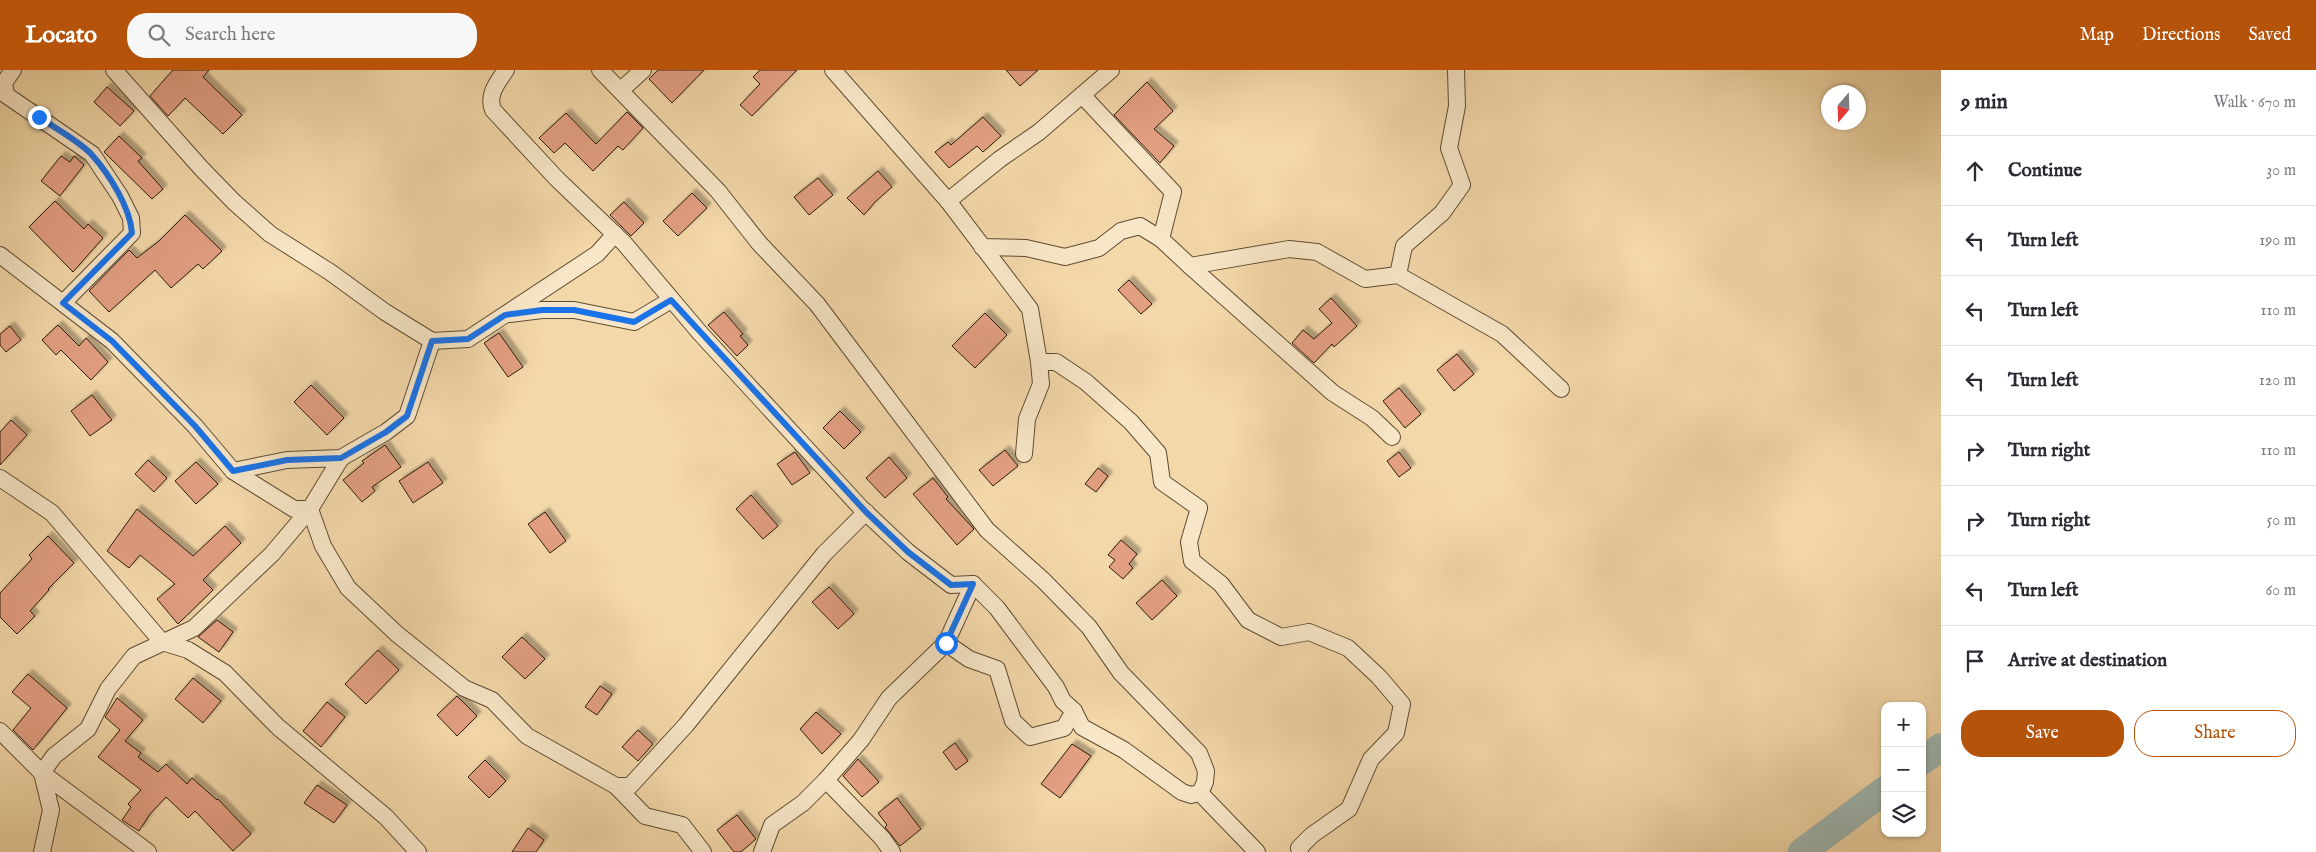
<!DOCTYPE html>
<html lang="en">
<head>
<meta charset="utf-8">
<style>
	:root { --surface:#fff; --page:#f7f7f7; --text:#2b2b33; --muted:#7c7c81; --line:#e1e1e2; --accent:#b45309 }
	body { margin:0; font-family:"IM FELL English",serif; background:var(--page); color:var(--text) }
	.controls { position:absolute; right:15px; bottom:15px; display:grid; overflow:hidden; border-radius:10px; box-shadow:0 1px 4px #0004 }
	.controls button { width:45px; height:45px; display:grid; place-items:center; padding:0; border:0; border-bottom:1px solid var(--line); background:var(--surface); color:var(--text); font:25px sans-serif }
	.compass { position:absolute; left:1821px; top:15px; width:45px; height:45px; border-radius:50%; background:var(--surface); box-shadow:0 1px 4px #0004; rotate:199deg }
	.stop { position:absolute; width:15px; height:15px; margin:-11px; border:4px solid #1a73e8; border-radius:50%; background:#fff }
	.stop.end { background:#1a73e8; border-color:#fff; box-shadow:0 1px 5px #0008 }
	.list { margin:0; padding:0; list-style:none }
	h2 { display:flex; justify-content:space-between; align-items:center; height:65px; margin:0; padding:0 20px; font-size:21px }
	h2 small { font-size:16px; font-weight:400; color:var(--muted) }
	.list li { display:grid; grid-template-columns:32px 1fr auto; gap:15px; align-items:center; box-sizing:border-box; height:70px; padding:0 20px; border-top:1px solid var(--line) }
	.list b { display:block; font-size:19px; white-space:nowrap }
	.list em { font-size:16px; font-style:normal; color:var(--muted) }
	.actions { display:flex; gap:10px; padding:15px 20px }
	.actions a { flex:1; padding:11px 0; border:1px solid var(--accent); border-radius:20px; text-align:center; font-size:18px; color:var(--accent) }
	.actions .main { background:var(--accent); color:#fff }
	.icon { flex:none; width:28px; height:28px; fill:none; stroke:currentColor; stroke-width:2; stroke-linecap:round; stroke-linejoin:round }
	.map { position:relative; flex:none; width:1941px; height:782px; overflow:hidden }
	header { display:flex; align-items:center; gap:30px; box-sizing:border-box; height:70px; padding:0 25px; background:var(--accent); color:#fff }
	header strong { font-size:24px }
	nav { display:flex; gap:28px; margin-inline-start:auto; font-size:18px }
	.search { width:350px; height:45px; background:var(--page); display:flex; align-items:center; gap:12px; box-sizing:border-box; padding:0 18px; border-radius:20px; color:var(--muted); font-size:19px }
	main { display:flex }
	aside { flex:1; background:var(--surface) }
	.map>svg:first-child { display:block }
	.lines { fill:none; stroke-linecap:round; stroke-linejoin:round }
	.river { stroke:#9fb8b3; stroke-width:28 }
	.building { fill:#e29f82; stroke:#2e1d0a; filter:url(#shadow) }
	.minor-casing { stroke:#5f4c32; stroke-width:18 }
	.minor { stroke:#f7e6c7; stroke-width:16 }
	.route { stroke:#1a73e8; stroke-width:6 }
</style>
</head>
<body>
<header>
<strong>Locato</strong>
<div class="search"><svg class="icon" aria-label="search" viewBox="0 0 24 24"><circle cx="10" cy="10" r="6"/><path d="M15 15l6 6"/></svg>Search here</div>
<nav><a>Map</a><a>Directions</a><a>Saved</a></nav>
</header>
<main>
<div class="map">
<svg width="1941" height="782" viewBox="0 0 1941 782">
	<defs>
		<filter id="shadow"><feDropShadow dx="4.5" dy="-4.5" stdDeviation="1" flood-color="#0004"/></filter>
	</defs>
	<rect width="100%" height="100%" fill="#f3d8a9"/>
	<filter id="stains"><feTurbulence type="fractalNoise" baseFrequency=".004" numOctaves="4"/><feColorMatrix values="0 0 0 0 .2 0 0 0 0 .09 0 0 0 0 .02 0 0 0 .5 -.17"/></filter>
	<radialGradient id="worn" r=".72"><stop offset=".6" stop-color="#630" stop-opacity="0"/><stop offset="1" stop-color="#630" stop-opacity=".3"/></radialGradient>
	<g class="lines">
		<g class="river">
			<path d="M 1922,691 L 1941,677"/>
			<path d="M 1802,782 L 1885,720"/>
		</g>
	</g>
	<g class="building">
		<path d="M 173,0 L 209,0 L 203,7 L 242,45 L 223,64 L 185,28 L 168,46 L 150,26 Z"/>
		<path d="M 658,0 L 704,0 L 672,33 L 649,9 Z"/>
		<path d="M 760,0 L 797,0 L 752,46 L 740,35 L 760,14 L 753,7 Z"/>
		<path d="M 1006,0 L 1038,0 L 1020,16 Z"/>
		<path d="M 1147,12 L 1173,41 L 1154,59 L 1174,76 L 1160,93 L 1114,45 Z"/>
		<path d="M 107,17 L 134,41 L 120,56 L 94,32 Z"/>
		<path d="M 627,42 L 643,58 L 623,80 L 618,76 L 593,101 L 565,73 L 554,83 L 539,68 L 566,43 L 596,74 Z"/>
		<path d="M 983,47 L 1001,66 L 983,82 L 977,76 L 949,98 L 935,82 L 948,72 L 951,75 Z"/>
		<path d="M 119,66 L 142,88 L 138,91 L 163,119 L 152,129 L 104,82 Z"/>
		<path d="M 61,86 L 70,92 L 74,86 L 84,95 L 60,126 L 41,111 Z"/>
		<path d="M 878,101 L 892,117 L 875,132 L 864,145 L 847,128 Z"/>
		<path d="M 818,108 L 833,125 L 809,145 L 794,127 Z"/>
		<path d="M 692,123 L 707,138 L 678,166 L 663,151 Z"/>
		<path d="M 55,131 L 84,159 L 88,154 L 103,168 L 73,202 L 29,157 Z"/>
		<path d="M 624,132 L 644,153 L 631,166 L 610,145 Z"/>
		<path d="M 185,145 L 222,181 L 203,199 L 198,194 L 171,218 L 155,200 L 109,242 L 89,221 L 129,180 L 137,188 L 159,171 Z"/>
		<path d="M 1129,210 L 1152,234 L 1141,244 L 1118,220 Z"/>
		<path d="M 1331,228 L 1357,256 L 1334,277 L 1332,274 L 1314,293 L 1292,273 L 1303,260 L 1314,269 L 1332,253 L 1319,239 Z"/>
		<path d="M 724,242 L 743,264 L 740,266 L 748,275 L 737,286 L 708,255 Z"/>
		<path d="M 985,243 L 1007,265 L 975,298 L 952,276 Z"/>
		<path d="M 58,255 L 79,276 L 86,268 L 108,292 L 91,310 L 61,280 L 56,285 L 42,270 Z"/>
		<path d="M 10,256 L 21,270 L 6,282 L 0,275 L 0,264 Z"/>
		<path d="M 499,263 L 523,297 L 508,307 L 484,273 Z"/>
		<path d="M 1457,284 L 1474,304 L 1454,321 L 1437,300 Z"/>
		<path d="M 311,315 L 344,348 L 327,365 L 294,332 Z"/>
		<path d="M 1399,318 L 1421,344 L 1405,358 L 1383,331 Z"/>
		<path d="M 92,325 L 112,350 L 90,366 L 71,341 Z"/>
		<path d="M 840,341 L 861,362 L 844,379 L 823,358 Z"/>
		<path d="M 11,350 L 27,365 L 0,395 L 0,362 Z"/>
		<path d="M 385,375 L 401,397 L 372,417 L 375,421 L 362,432 L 343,410 L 364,393 L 362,391 Z"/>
		<path d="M 1005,380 L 1018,396 L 993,416 L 979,400 Z"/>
		<path d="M 795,382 L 810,403 L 792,415 L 777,394 Z"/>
		<path d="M 1399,382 L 1411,398 L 1399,407 L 1387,391 Z"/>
		<path d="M 889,387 L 907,408 L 885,428 L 866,408 Z"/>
		<path d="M 148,390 L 167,408 L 154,422 L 135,404 Z"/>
		<path d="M 196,392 L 218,414 L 196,434 L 175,411 Z"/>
		<path d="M 428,392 L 443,413 L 413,433 L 399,411 Z"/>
		<path d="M 1098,398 L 1108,406 L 1096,422 L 1085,414 Z"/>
		<path d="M 933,408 L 948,427 L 946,429 L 974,459 L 957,475 L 913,424 Z"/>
		<path d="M 751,425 L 778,456 L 763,469 L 736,439 Z"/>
		<path d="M 137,439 L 193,486 L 225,456 L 241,473 L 203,510 L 213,520 L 178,554 L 157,529 L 175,514 L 140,485 L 129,498 L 107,481 Z"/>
		<path d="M 545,442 L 566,471 L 550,483 L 528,454 Z"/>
		<path d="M 48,466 L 74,493 L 48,519 L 49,520 L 30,541 L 35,546 L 17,564 L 0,547 L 0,523 L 32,489 L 29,485 Z"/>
		<path d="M 1121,470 L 1137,484 L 1129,494 L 1133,498 L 1123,509 L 1109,497 L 1115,490 L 1108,485 Z"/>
		<path d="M 1162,510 L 1177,526 L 1152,550 L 1136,533 Z"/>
		<path d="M 829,517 L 854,544 L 838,559 L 812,532 Z"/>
		<path d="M 217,550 L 233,562 L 219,582 L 198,567 Z"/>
		<path d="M 522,567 L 545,589 L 525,609 L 502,587 Z"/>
		<path d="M 378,580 L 399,600 L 366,634 L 345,614 Z"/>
		<path d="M 28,604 L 67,638 L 33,680 L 13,660 L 31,638 L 12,622 Z"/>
		<path d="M 193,608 L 221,631 L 203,653 L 175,629 Z"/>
		<path d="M 600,616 L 612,624 L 597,645 L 585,637 Z"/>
		<path d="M 457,626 L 477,646 L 457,666 L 437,645 Z"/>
		<path d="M 117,628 L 143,650 L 125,671 L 141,683 L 138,687 L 158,702 L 166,694 L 187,714 L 192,708 L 217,730 L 218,729 L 251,764 L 233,781 L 195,741 L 188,748 L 166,727 L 150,744 L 139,761 L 122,750 L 131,737 L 128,734 L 141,720 L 98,687 L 120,660 L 105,647 Z"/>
		<path d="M 327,632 L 345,647 L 321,677 L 303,661 Z"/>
		<path d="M 816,642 L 841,664 L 822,684 L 800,659 Z"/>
		<path d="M 638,660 L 653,674 L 638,691 L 622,677 Z"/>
		<path d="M 955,673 L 968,691 L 956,700 L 943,682 Z"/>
		<path d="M 1072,674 L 1091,686 L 1060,728 L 1041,714 Z"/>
		<path d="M 858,689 L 879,712 L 862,727 L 843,706 Z"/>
		<path d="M 485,690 L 506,711 L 489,728 L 468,707 Z"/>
		<path d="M 317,715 L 347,735 L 334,753 L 304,733 Z"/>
		<path d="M 897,728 L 921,759 L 900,776 L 885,757 L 887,755 L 878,743 Z"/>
		<path d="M 737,745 L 756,769 L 741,782 L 734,782 L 717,760 Z"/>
		<path d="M 528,758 L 544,770 L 536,782 L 512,782 Z"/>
	</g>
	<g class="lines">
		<g class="minor-casing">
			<g id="minor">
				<path d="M 13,0 L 4,13 L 6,25 L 92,84 L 120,126 L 131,148 L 132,163 L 63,233"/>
				<path d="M 114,0 L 201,98 L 234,132 L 270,164 L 330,202 L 385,242 L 432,271 L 468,269 L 597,184 L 615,164"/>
				<path d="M 506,0 C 497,13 487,25 493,40 L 557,109 L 624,173 L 700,263 L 861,438 L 908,482 L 951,515 L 973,514 L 997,538 L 1056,617 L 1063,631 L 1074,641 L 1082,657 L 1124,680 L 1182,722 L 1191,725 L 1200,723"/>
				<path d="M 600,0 L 718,121 L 759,173 L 817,234 L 987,460 L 1044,511 L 1089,557 L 1121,603 L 1199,683 L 1206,701 L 1205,712 L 1200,723"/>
				<path d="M 833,0 L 948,131 L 1030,239 L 1039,292 L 1041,314 L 1027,349 L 1024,384"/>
				<path d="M 621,20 L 643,0"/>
				<path d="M 1082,25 L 1173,122 L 1161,169"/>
				<path d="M 948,131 L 1000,89 L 1039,62 L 1111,0"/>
				<path d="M 982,177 L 1026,178 L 1065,187 L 1099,178 L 1121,161 L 1140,156 L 1161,169 L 1190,196 L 1289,179 L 1317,182 L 1365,209 L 1398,205 L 1502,264 L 1561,319"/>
				<path d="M 0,185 L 112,271 L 195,356 L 233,401 L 287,390 L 341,388 L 310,439 L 272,484 L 194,558 L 134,586 L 108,619 L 88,659 L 54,686 L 42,703 L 0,661"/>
				<path d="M 1190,196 L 1333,323 L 1372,348 L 1392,367"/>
				<path d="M 1398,205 L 1404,176 L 1442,143 L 1462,115 L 1449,78 L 1457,36 L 1456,0"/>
				<path d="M 510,244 L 542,240 L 574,240 L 634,252 L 671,230"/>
				<path d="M 1039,292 L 1056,292 L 1086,312 L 1131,352 L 1158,383 L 1162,412 L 1199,438 L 1189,472 L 1192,491 L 1221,514 L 1248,550 L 1281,567 L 1309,562 L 1348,578 L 1379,607 L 1402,634 L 1396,663 L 1371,689 L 1349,739 L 1312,765 L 1299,778 L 1300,782"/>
				<path d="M 341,388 L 386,362 L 407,346 L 432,271"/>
				<path d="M 233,401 L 294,439 L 310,439 L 323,476 L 348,518 L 397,564 L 464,618 L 492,630 L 527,666 L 616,716 L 630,716 L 686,655 L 824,484 L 866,442"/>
				<path d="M 0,408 L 52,443 L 162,572 L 188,580 L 225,603 L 278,657 L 386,747 L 418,782"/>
				<path d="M 946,573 L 969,589 L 997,599 L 1013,651 L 1030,667 L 1064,658 L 1074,641"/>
				<path d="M 616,716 L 645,746 L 682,755 L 703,782"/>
				<path d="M 1200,723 L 1257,782"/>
				<path d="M 42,782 L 51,740 L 42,703 L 148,782"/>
				<path d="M 762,782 L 772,755 L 803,733 L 826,710"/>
				<path d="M 892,782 L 882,768 L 826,710 L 861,670 L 889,628 L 946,573 L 973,514"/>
			</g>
		</g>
		<use href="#minor" class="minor"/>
	</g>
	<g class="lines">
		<path class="route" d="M 39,47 C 53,57 81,72 92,85 C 109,104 130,137 132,163 L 63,233 L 112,271 L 195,356 L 233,401 L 287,390 L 341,388 L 386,362 L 407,346 L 432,271 L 468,269 L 505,245 L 542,240 L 574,240 L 634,252 L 671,230 L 866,442 L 908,482 L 951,515 L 973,514 L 946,573"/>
	</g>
	<rect width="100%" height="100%" filter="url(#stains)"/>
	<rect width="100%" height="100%" fill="url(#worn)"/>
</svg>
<div class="controls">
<button>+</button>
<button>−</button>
<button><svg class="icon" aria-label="layers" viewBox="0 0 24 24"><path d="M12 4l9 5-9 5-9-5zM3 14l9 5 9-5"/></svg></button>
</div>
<svg class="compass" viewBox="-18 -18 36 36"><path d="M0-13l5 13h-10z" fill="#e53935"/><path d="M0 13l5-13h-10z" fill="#7c7c81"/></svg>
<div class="stop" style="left:946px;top:573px"></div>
<div class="stop end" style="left:39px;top:47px"></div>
</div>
<aside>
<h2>9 min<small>Walk · 670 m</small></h2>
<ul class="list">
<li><svg class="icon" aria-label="ahead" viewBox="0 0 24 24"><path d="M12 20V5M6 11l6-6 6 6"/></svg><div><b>Continue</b></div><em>30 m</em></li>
<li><svg class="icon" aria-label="left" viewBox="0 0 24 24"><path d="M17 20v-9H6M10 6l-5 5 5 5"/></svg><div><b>Turn left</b></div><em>190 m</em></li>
<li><svg class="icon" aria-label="left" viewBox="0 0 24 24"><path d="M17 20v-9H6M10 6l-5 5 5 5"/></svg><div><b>Turn left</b></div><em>110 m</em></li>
<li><svg class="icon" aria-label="left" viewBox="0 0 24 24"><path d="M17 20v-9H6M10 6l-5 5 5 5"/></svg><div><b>Turn left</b></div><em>120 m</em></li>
<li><svg class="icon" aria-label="right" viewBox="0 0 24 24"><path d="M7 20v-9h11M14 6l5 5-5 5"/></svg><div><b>Turn right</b></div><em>110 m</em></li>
<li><svg class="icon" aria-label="right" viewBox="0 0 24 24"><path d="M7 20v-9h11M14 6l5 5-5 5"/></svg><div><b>Turn right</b></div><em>50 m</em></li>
<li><svg class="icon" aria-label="left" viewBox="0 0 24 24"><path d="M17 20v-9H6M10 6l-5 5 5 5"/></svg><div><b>Turn left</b></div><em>60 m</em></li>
<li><svg class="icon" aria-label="arrive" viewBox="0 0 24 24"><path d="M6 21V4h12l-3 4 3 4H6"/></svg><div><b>Arrive at destination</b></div></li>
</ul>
<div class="actions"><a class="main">Save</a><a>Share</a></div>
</aside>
</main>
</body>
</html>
